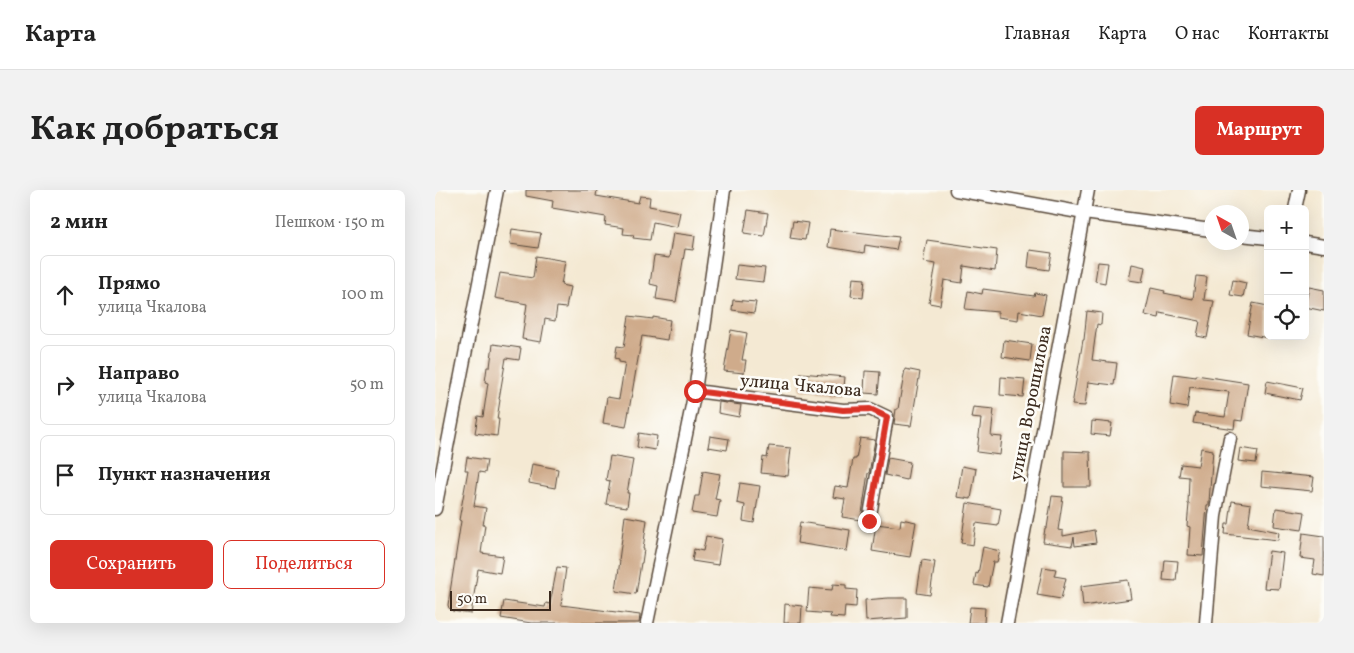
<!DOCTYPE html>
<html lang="ru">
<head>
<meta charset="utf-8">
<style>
	:root { --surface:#fff; --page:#f2f2f2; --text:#222; --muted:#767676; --line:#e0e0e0; --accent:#d93025 }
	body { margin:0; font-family:Vollkorn,serif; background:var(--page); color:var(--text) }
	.controls { position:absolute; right:15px; top:15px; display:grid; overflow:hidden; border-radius:8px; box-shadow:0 5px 20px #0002 }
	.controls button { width:45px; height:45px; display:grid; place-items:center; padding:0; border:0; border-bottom:1px solid var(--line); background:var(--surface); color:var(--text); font:25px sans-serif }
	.compass { position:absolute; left:769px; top:15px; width:45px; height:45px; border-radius:50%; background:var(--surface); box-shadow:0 5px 20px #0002; rotate:320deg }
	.scale { position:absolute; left:15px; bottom:12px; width:101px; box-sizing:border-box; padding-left:5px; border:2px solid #3b2a1e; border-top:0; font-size:14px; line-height:18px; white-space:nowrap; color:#3b2a1e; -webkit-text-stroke:4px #fdfcf7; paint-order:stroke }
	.stop { position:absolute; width:15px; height:15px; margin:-11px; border:4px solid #d93025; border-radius:50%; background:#fff }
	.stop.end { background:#d93025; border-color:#fff; box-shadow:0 1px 5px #0008 }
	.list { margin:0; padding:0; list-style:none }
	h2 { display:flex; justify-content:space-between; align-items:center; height:65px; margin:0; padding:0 20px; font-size:21px }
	h2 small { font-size:16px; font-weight:400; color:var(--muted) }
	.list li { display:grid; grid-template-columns:32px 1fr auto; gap:15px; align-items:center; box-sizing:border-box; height:80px; margin:0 10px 10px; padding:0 10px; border:1px solid var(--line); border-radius:8px }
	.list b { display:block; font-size:19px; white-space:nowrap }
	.list p { margin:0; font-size:16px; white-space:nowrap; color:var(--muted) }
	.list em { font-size:16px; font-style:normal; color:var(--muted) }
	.actions { display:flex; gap:10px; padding:15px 20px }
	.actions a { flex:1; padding:11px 0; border:1px solid var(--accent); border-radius:8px; text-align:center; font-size:18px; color:var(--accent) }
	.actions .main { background:var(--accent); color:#fff }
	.icon { flex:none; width:28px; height:28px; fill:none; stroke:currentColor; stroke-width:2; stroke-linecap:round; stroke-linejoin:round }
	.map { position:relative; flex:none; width:889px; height:433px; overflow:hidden; border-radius:8px }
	header { display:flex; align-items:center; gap:30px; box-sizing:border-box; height:70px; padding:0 25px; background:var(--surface); border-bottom:1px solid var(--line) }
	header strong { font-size:24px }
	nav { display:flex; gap:28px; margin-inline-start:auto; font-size:18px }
	.intro { display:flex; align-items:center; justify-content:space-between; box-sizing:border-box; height:120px; padding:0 30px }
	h1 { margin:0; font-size:35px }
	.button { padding:12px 22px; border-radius:8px; background:var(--accent); color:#fff; font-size:18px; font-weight:700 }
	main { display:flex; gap:30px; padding:0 30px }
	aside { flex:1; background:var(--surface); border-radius:8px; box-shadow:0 5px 20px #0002 }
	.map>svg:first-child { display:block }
	.building { fill:#cfab8b }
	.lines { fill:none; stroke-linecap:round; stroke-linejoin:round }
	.minor-casing { stroke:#574739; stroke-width:15 }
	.minor { stroke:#fff; stroke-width:12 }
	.route { stroke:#d93025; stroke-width:6 }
	.labels { text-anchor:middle; stroke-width:5; stroke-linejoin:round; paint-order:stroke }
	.street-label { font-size:18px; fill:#3b2a1e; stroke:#fdfcf7 }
</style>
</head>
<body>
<header>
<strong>Карта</strong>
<nav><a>Главная</a><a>Карта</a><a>О нас</a><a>Контакты</a></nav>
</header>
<div class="intro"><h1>Как добраться</h1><a class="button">Маршрут</a></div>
<main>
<aside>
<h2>2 мин<small>Пешком · 150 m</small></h2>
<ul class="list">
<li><svg class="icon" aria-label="ahead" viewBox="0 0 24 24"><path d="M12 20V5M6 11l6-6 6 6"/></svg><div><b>Прямо</b><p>улица Чкалова</p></div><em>100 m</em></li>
<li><svg class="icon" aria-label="right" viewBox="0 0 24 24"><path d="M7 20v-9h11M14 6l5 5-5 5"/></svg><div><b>Направо</b><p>улица Чкалова</p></div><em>50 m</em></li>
<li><svg class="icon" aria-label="arrive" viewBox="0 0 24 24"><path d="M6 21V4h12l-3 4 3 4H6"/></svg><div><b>Пункт назначения</b></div></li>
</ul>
<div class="actions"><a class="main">Сохранить</a><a>Поделиться</a></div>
</aside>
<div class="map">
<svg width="889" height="433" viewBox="0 0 889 433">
	<rect width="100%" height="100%" fill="#fdfcf7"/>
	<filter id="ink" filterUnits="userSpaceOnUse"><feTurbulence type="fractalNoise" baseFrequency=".02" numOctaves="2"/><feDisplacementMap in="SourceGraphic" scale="10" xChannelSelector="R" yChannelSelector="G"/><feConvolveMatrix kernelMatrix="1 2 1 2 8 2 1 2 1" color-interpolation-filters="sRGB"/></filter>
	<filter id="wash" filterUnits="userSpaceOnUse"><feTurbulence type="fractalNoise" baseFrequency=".0096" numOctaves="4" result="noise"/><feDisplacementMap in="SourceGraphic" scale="20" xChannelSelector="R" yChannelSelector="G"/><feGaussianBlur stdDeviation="1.12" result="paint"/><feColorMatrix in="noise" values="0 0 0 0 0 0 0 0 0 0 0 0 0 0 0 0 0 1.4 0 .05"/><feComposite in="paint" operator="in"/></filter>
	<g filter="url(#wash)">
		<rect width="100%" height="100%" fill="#f4e9d3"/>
		<g id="blocks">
			<g class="building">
				<path d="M 91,0 L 162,0 L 161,6 L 203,13 L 205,6 L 215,7 L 214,16 L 245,22 L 242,37 L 218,32 L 215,50 L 198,48 L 199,45 L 188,44 L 189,38 L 170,35 L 171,27 L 117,18 L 118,11 L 91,6 Z"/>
				<path d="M 313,20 L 333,23 L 329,46 L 309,43 Z"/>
				<path d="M 358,31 L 373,33 L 370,50 L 355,48 Z"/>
				<path d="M 77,39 L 106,43 L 103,58 L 75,54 Z"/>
				<path d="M 395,39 L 464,47 L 461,60 L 430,55 L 429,63 L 393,57 Z"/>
				<path d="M 238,43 L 260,46 L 258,60 L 250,59 L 241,112 L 221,109 L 223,96 L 215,94 L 219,66 L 234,68 Z"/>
				<path d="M 492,50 L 562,60 L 560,81 L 529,76 L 527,93 L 509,90 L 505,115 L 494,113 L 501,74 L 488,72 Z"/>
				<path d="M 595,60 L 617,63 L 614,80 L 593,77 Z"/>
				<path d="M 101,66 L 130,71 L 126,95 L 135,97 L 131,118 L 122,117 L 120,131 L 110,129 L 106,152 L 87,149 L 92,114 L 60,108 L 65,83 L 98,88 Z"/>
				<path d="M 663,72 L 673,73 L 670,93 L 660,91 Z"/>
				<path d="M 697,74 L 710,77 L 707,92 L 694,90 Z"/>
				<path d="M 302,75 L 330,78 L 328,92 L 300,89 Z"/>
				<path d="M 761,86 L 772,87 L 769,110 L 779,111 L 772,148 L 762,146 L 765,131 L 725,123 L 724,128 L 710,125 L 716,98 L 730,101 L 729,103 L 758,109 Z"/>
				<path d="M 418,88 L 430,89 L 428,108 L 416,106 Z"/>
				<path d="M 798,90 L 811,93 L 808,107 L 795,105 Z"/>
				<path d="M 874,97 L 889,100 L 889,121 L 870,117 Z"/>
				<path d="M 548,99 L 599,106 L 600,103 L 611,105 L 607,125 L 584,121 L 583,130 L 563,127 L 563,122 L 530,119 L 533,101 L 547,104 Z"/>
				<path d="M 298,110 L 321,112 L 319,123 L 297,120 Z"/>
				<path d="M 818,113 L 833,116 L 833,148 L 812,144 Z"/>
				<path d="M 652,121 L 667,123 L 666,135 L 662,134 L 657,170 L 682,173 L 679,195 L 653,192 L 650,216 L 637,215 L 648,150 L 649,150 Z"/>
				<path d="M 194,126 L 218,129 L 218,127 L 235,130 L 232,150 L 207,146 L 191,237 L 168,233 L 172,207 L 184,209 L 190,173 L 184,172 L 184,169 L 180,168 L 182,156 L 189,157 Z"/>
				<path d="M 296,140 L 312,143 L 307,170 L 311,170 L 309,183 L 289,181 Z"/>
				<path d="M 569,150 L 597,154 L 595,171 L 567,167 Z"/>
				<path d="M 58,154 L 86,158 L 84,170 L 71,168 L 64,209 L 65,210 L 62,229 L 64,229 L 62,246 L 40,243 L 43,226 L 48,227 L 53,193 L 50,192 L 52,177 L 55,177 Z"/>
				<path d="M 470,179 L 485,182 L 476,236 L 459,234 L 461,219 L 463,219 Z"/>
				<path d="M 430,181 L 445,182 L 443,204 L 429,203 Z"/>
				<path d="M 366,183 L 410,187 L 408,206 L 395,205 L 395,203 L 365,200 Z"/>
				<path d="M 739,184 L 761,187 L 761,185 L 813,193 L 807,231 L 800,230 L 799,239 L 758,233 L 760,223 L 790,227 L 794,202 L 755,197 L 752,218 L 735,215 Z"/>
				<path d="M 566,187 L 590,189 L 588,207 L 565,205 Z"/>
				<path d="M 832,191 L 868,198 L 865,210 L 830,203 Z"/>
				<path d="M 284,212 L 306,215 L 304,227 L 283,223 Z"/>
				<path d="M 538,217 L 559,219 L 556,246 L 567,247 L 565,265 L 542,262 L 546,229 L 536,228 Z"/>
				<path d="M 657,231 L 677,233 L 675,246 L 656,244 Z"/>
				<path d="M 204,243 L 222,246 L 220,260 L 202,257 Z"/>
				<path d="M 275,246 L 294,249 L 292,260 L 273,257 Z"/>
				<path d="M 425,248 L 440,250 L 434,283 L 433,283 L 426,330 L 407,327 L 410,309 L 398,307 L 400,296 L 413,298 L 418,269 L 421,269 Z"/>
				<path d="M 334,256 L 356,258 L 353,286 L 326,283 L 328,267 L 332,268 Z"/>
				<path d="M 766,258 L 778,260 L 774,312 L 774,315 L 772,315 L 768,366 L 753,365 L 755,337 L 752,336 L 754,314 L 753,314 L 754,287 L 744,286 L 746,274 L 763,276 Z"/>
				<path d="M 805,258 L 823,261 L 821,273 L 803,271 Z"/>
				<path d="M 629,261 L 655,262 L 656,297 L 629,297 Z"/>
				<path d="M 175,266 L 198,270 L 192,303 L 194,303 L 192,317 L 171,314 L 175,291 L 171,290 Z"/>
				<path d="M 32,267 L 52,270 L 50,283 L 44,282 L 39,316 L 51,318 L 48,335 L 50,335 L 46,363 L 68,366 L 65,383 L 43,379 L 36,424 L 17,421 L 14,418 L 13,415 L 26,331 L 24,330 L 33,280 L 30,280 Z"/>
				<path d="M 453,268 L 475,272 L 472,290 L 450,285 Z"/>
				<path d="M 97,274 L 123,279 L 120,298 L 94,293 Z"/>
				<path d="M 527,276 L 541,279 L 536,309 L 522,307 Z"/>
				<path d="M 268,281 L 285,284 L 280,309 L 285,310 L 282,327 L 257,323 L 260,306 L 264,306 Z"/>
				<path d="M 827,282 L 879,287 L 877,301 L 826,296 Z"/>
				<path d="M 305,293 L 325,296 L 319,333 L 308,331 L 310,315 L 302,313 Z"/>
				<path d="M 617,306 L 628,307 L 623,340 L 628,341 L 628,346 L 659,340 L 661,353 L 640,356 L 639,347 L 637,356 L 608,352 L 610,338 L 612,338 Z"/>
				<path d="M 797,311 L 816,314 L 813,336 L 844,342 L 843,350 L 790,344 L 791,334 L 794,334 Z"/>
				<path d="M 532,313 L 566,319 L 563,336 L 541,333 L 538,355 L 526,353 Z"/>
				<path d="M 841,318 L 870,322 L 867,340 L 839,336 Z"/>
				<path d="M 190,326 L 212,330 L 208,359 L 209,359 L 207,373 L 206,373 L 201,404 L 181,401 L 185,370 L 184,370 Z"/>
				<path d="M 466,329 L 481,332 L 475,367 L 437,361 L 441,334 L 465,337 Z"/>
				<path d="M 365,332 L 415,340 L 412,361 L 362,353 Z"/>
				<path d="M 868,343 L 889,346 L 889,386 L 878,384 L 880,370 L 865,368 Z"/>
				<path d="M 271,346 L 287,349 L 283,375 L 257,371 L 259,359 L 268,361 Z"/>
				<path d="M 548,357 L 565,361 L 562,372 L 558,372 L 553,397 L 539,395 L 541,383 L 543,384 Z"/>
				<path d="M 834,361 L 848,363 L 844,399 L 829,398 Z"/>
				<path d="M 487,370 L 500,372 L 495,405 L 482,403 Z"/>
				<path d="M 730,370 L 743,371 L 741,391 L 728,390 Z"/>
				<path d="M 122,377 L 131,378 L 126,415 L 205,425 L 204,433 L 96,433 L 66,428 L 69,411 L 110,417 L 111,413 L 115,414 Z"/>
				<path d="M 608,377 L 621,379 L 619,386 L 631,388 L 626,409 L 602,405 Z"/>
				<path d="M 693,390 L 696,409 L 648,416 L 646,396 Z"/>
				<path d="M 398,394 L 411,395 L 411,399 L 422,400 L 421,417 L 410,416 L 409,428 L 395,427 L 396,424 L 372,422 L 374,398 L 397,400 Z"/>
				<path d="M 453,408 L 472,408 L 472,428 L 431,431 L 430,410 Z"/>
				<path d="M 350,414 L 367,416 L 366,433 L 349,433 Z"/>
				<path d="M 535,417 L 550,418 L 549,433 L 533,433 Z"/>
			</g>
		</g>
	</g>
	<g filter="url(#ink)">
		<use href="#blocks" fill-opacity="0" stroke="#574739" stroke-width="1"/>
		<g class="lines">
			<g class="minor-casing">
				<g id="minor">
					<path d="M 521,0 L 649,23 L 776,40"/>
					<path d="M 860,19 L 864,0"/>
					<path d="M 806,45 L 833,48"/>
					<path d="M 870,53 L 889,56"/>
					<path d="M 260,201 L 408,220 L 435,219 L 452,227 L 434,331"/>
					<path d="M 0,319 L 62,0"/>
					<path d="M 212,433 L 260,201 L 289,0"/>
					<path d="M 572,433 L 653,0"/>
					<path d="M 771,433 L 780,326 L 795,248"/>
				</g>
			</g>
			<use href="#minor" class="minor"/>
		</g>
	</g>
	<g class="lines" filter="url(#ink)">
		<path class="route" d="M 260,201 L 408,220 L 435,219 L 452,227 L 434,331"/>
	</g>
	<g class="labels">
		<g class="street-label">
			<text transform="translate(366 195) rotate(5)" y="6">улица Чкалова</text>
			<text transform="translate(595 213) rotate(-79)" y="6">улица Ворошилова</text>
		</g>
	</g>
</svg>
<div class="controls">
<button>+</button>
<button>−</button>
<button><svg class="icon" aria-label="locate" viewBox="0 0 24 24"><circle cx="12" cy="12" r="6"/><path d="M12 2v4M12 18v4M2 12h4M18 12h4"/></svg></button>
</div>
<svg class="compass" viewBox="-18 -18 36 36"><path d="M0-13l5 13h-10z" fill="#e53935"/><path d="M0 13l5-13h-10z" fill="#767676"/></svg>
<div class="scale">50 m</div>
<div class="stop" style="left:260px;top:201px"></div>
<div class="stop end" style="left:434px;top:331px"></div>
</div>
</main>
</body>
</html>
